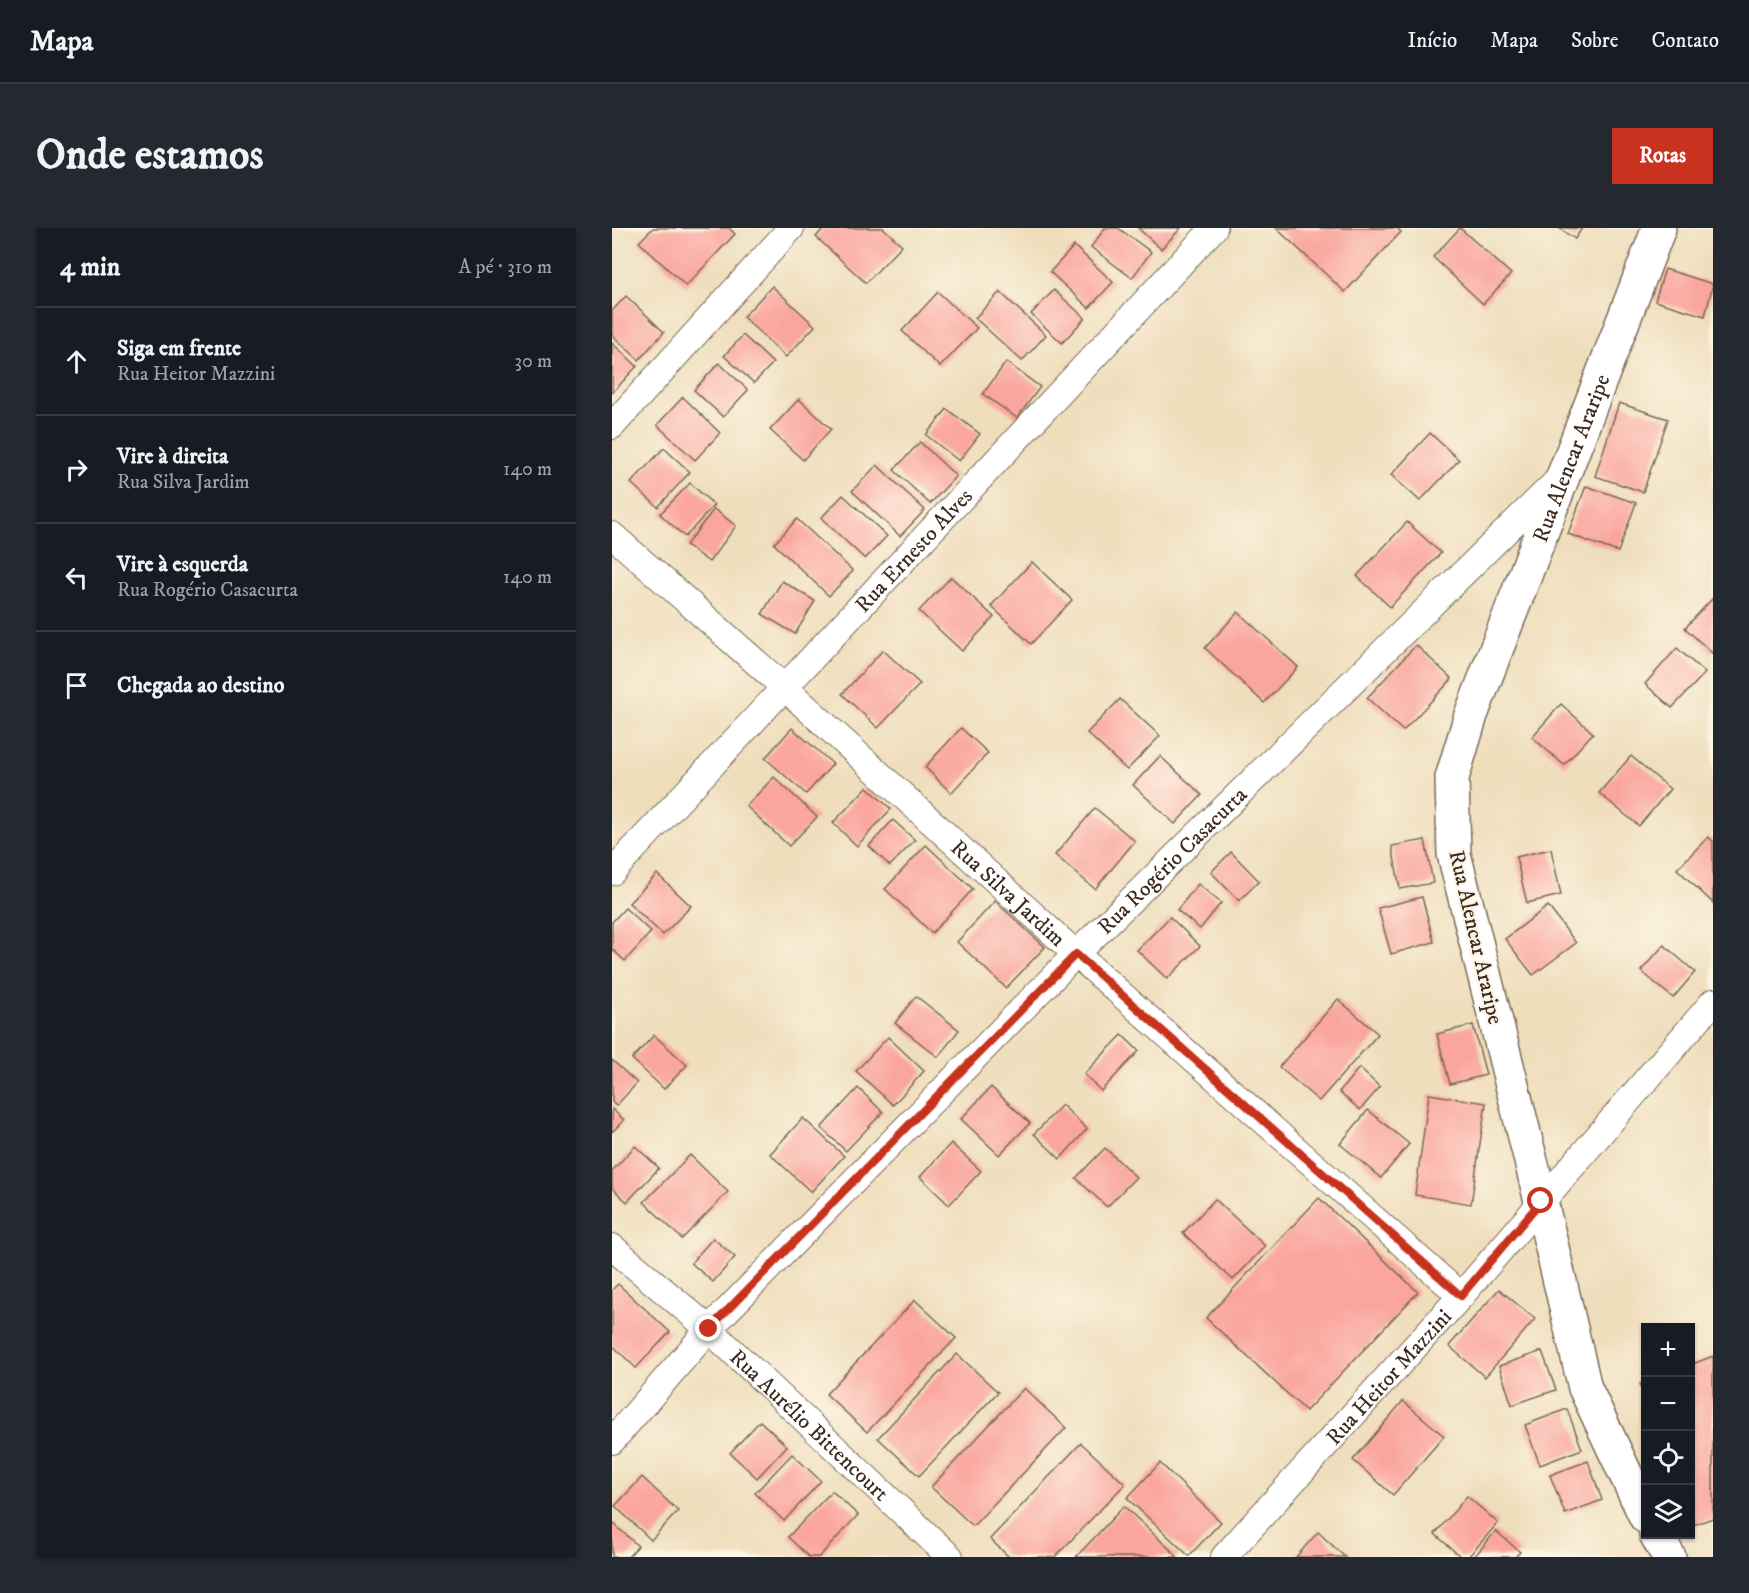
<!DOCTYPE html>
<html lang="pt">
<head>
<meta charset="utf-8">
<style>
	:root { --surface:#171b24; --page:#242831; --text:#f1f3f6; --muted:#9ea1a6; --line:#363941; --accent:#c8321e }
	body { margin:0; font-family:"IM FELL DW Pica",serif; background:var(--page); color:var(--text) }
	.controls { position:absolute; right:18px; bottom:18px; display:grid; overflow:hidden; border-radius:0px; box-shadow:0 2px 4px #0004 }
	.controls button { width:54px; height:54px; display:grid; place-items:center; padding:0; border:0; border-bottom:2px solid var(--line); background:var(--surface); color:var(--text); font:30px sans-serif }
	.stop { position:absolute; width:18px; height:18px; margin:-14px; border:4px solid #c8321e; border-radius:50%; background:#fff }
	.stop.end { background:#c8321e; border-color:#fff; box-shadow:0 2px 6px #0008 }
	.list { margin:0; padding:0; list-style:none }
	h2 { display:flex; justify-content:space-between; align-items:center; height:78px; margin:0; padding:0 24px; font-size:26px }
	h2 small { font-size:20px; font-weight:400; color:var(--muted) }
	.list li { display:grid; grid-template-columns:39px 1fr auto; gap:18px; align-items:center; box-sizing:border-box; height:108px; padding:0 24px; border-top:2px solid var(--line) }
	.list b { display:block; font-size:22px; white-space:nowrap }
	.list p { margin:0; font-size:20px; white-space:nowrap; color:var(--muted) }
	.list em { font-size:20px; font-style:normal; color:var(--muted) }
	.icon { flex:none; width:33px; height:33px; fill:none; stroke:currentColor; stroke-width:2; stroke-linecap:round; stroke-linejoin:round }
	.map { position:relative; flex:none; width:1101px; height:1329px; overflow:hidden; border-radius:0px }
	header { display:flex; align-items:center; gap:36px; box-sizing:border-box; height:84px; padding:0 30px; background:var(--surface); border-bottom:2px solid var(--line) }
	header strong { font-size:28px }
	nav { display:flex; gap:33px; margin-inline-start:auto; font-size:21px }
	.intro { display:flex; align-items:center; justify-content:space-between; box-sizing:border-box; height:144px; padding:0 36px }
	h1 { margin:0; font-size:42px }
	.button { padding:15px 27px; border-radius:0px; background:var(--accent); color:#fff; font-size:21px; font-weight:700 }
	main { display:flex; gap:36px; padding:0 36px }
	aside { flex:1; background:var(--surface); border-radius:0px; box-shadow:0 2px 4px #0004 }
	.map>svg:first-child { display:block }
	.building { fill:#faa69e }
	.lines { fill:none; stroke-linecap:round; stroke-linejoin:round }
	.minor-casing { stroke:#7a6955; stroke-width:28 }
	.major-casing { stroke:#7a6955; stroke-width:36 }
	.minor { stroke:#fff; stroke-width:26 }
	.major { stroke:#fff; stroke-width:33 }
	.route { stroke:#c8321e; stroke-width:8 }
	.labels { text-anchor:middle; stroke-width:4.5; stroke-linejoin:round; paint-order:stroke }
	.street-label { font-size:22px; fill:#3b2a1e; stroke:#fcf5e5 }
</style>
</head>
<body>
<header>
<strong>Mapa</strong>
<nav><a>Início</a><a>Mapa</a><a>Sobre</a><a>Contato</a></nav>
</header>
<div class="intro"><h1>Onde estamos</h1><a class="button">Rotas</a></div>
<main>
<aside>
<h2>4 min<small>A pé · 310 m</small></h2>
<ul class="list">
<li><svg class="icon" aria-label="ahead" viewBox="0 0 24 24"><path d="M12 20V5M6 11l6-6 6 6"/></svg><div><b>Siga em frente</b><p>Rua Heitor Mazzini</p></div><em>30 m</em></li>
<li><svg class="icon" aria-label="right" viewBox="0 0 24 24"><path d="M7 20v-9h11M14 6l5 5-5 5"/></svg><div><b>Vire à direita</b><p>Rua Silva Jardim</p></div><em>140 m</em></li>
<li><svg class="icon" aria-label="left" viewBox="0 0 24 24"><path d="M17 20v-9H6M10 6l-5 5 5 5"/></svg><div><b>Vire à esquerda</b><p>Rua Rogério Casacurta</p></div><em>140 m</em></li>
<li><svg class="icon" aria-label="arrive" viewBox="0 0 24 24"><path d="M6 21V4h12l-3 4 3 4H6"/></svg><div><b>Chegada ao destino</b></div></li>
</ul>
</aside>
<div class="map">
<svg width="1101" height="1329" viewBox="0 0 1101 1329">
	<rect width="100%" height="100%" fill="#fcf5e5"/>
	<filter id="ink" filterUnits="userSpaceOnUse"><feTurbulence type="fractalNoise" baseFrequency=".0167" numOctaves="2"/><feDisplacementMap in="SourceGraphic" scale="12" xChannelSelector="R" yChannelSelector="G"/><feConvolveMatrix kernelMatrix="1 2 1 2 8 2 1 2 1" color-interpolation-filters="sRGB"/></filter>
	<filter id="wash" filterUnits="userSpaceOnUse"><feTurbulence type="fractalNoise" baseFrequency=".008" numOctaves="4" result="noise"/><feDisplacementMap in="SourceGraphic" scale="24" xChannelSelector="R" yChannelSelector="G"/><feGaussianBlur stdDeviation="1.35" result="paint"/><feColorMatrix in="noise" values="0 0 0 0 0 0 0 0 0 0 0 0 0 0 0 0 0 1.4 0 .05"/><feComposite in="paint" operator="in"/></filter>
	<g filter="url(#wash)">
		<rect width="100%" height="100%" fill="#efdebc"/>
		<g id="blocks">
			<g class="building">
				<path d="M 41,0 L 117,0 L 123,6 L 74,58 L 27,14 Z"/>
				<path d="M 212,0 L 271,0 L 290,17 L 254,55 L 204,9 Z"/>
				<path d="M 493,0 L 506,0 L 539,24 L 520,50 L 479,19 Z"/>
				<path d="M 526,0 L 569,0 L 549,21 Z"/>
				<path d="M 664,0 L 785,0 L 789,4 L 733,64 Z"/>
				<path d="M 848,0 L 899,46 L 871,76 L 821,29 Z"/>
				<path d="M 947,0 L 970,0 L 963,11 Z"/>
				<path d="M 462,18 L 501,54 L 477,80 L 438,44 Z"/>
				<path d="M 1053,41 L 1101,56 L 1093,88 L 1043,73 Z"/>
				<path d="M 160,58 L 203,98 L 174,129 L 131,89 Z"/>
				<path d="M 442,62 L 473,90 L 450,115 L 419,86 Z"/>
				<path d="M 326,64 L 365,100 L 328,139 L 290,103 Z"/>
				<path d="M 388,64 L 434,107 L 410,133 L 363,90 Z"/>
				<path d="M 14,68 L 52,104 L 27,132 L 0,107 L 0,83 Z"/>
				<path d="M 131,107 L 161,135 L 142,155 L 112,128 Z"/>
				<path d="M 0,115 L 25,138 L 0,165 Z"/>
				<path d="M 394,134 L 428,159 L 405,190 L 371,166 Z"/>
				<path d="M 107,135 L 136,162 L 111,189 L 82,162 Z"/>
				<path d="M 71,169 L 108,205 L 83,232 L 45,197 Z"/>
				<path d="M 187,171 L 219,201 L 191,232 L 158,202 Z"/>
				<path d="M 1007,175 L 1056,191 L 1031,264 L 983,248 Z"/>
				<path d="M 335,181 L 368,206 L 347,233 L 314,207 Z"/>
				<path d="M 818,205 L 847,232 L 808,273 L 779,247 Z"/>
				<path d="M 308,214 L 344,248 L 318,276 L 282,242 Z"/>
				<path d="M 52,220 L 78,244 L 46,279 L 19,255 Z"/>
				<path d="M 265,237 L 313,282 L 288,308 L 240,263 Z"/>
				<path d="M 78,255 L 102,277 L 73,309 L 48,286 Z"/>
				<path d="M 974,258 L 1024,275 L 1006,324 L 956,306 Z"/>
				<path d="M 231,267 L 275,308 L 253,331 L 209,290 Z"/>
				<path d="M 102,281 L 124,298 L 97,334 L 74,317 Z"/>
				<path d="M 185,291 L 241,343 L 217,368 L 162,316 Z"/>
				<path d="M 795,294 L 829,325 L 778,379 L 745,348 Z"/>
				<path d="M 420,334 L 460,372 L 419,416 L 379,378 Z"/>
				<path d="M 339,349 L 382,389 L 350,423 L 307,383 Z"/>
				<path d="M 170,353 L 203,373 L 183,406 L 150,386 Z"/>
				<path d="M 1101,370 L 1101,426 L 1073,400 Z"/>
				<path d="M 626,384 L 686,439 L 652,475 L 593,420 Z"/>
				<path d="M 804,417 L 840,451 L 791,503 L 755,470 Z"/>
				<path d="M 1065,420 L 1093,445 L 1060,480 L 1033,456 Z"/>
				<path d="M 271,422 L 308,456 L 266,500 L 230,466 Z"/>
				<path d="M 508,471 L 548,508 L 515,542 L 475,505 Z"/>
				<path d="M 949,476 L 981,505 L 952,537 L 920,509 Z"/>
				<path d="M 180,500 L 221,536 L 194,566 L 153,530 Z"/>
				<path d="M 349,500 L 376,525 L 339,565 L 313,539 Z"/>
				<path d="M 548,528 L 590,567 L 563,596 L 521,557 Z"/>
				<path d="M 1019,528 L 1058,561 L 1027,598 L 987,565 Z"/>
				<path d="M 162,549 L 205,589 L 177,618 L 134,578 Z"/>
				<path d="M 255,559 L 279,581 L 245,618 L 221,595 Z"/>
				<path d="M 483,580 L 523,613 L 483,661 L 443,627 Z"/>
				<path d="M 281,592 L 303,612 L 278,638 L 257,618 Z"/>
				<path d="M 1096,609 L 1101,613 L 1101,675 L 1065,641 Z"/>
				<path d="M 813,612 L 821,655 L 788,661 L 780,618 Z"/>
				<path d="M 314,617 L 361,661 L 320,705 L 273,661 Z"/>
				<path d="M 939,621 L 949,667 L 915,675 L 904,629 Z"/>
				<path d="M 619,624 L 647,653 L 627,673 L 599,644 Z"/>
				<path d="M 45,646 L 79,678 L 51,707 L 17,675 Z"/>
				<path d="M 586,656 L 609,675 L 588,701 L 565,682 Z"/>
				<path d="M 810,669 L 822,714 L 779,726 L 766,680 Z"/>
				<path d="M 383,673 L 433,719 L 394,760 L 345,714 Z"/>
				<path d="M 936,678 L 964,715 L 921,747 L 893,711 Z"/>
				<path d="M 13,680 L 39,704 L 13,733 L 0,721 L 0,694 Z"/>
				<path d="M 558,689 L 588,718 L 555,751 L 525,722 Z"/>
				<path d="M 1052,717 L 1083,744 L 1061,770 L 1029,743 Z"/>
				<path d="M 304,768 L 347,802 L 326,829 L 283,795 Z"/>
				<path d="M 726,771 L 766,806 L 707,873 L 667,839 Z"/>
				<path d="M 861,797 L 874,847 L 838,856 L 825,806 Z"/>
				<path d="M 42,807 L 75,837 L 52,861 L 20,831 Z"/>
				<path d="M 510,807 L 527,823 L 489,863 L 472,846 Z"/>
				<path d="M 276,809 L 312,843 L 281,877 L 244,843 Z"/>
				<path d="M 0,832 L 25,855 L 4,878 L 0,874 Z"/>
				<path d="M 747,840 L 768,859 L 748,882 L 727,864 Z"/>
				<path d="M 379,859 L 418,895 L 387,927 L 349,891 Z"/>
				<path d="M 246,860 L 271,884 L 234,923 L 209,900 Z"/>
				<path d="M 817,866 L 874,875 L 859,976 L 803,967 Z"/>
				<path d="M 450,877 L 475,901 L 448,931 L 422,906 Z"/>
				<path d="M 0,881 L 12,892 L 0,904 Z"/>
				<path d="M 756,882 L 797,916 L 769,950 L 728,916 Z"/>
				<path d="M 191,890 L 232,928 L 199,964 L 158,926 Z"/>
				<path d="M 339,915 L 369,943 L 337,977 L 308,949 Z"/>
				<path d="M 23,918 L 47,940 L 15,974 L 0,960 L 0,943 Z"/>
				<path d="M 493,920 L 524,949 L 495,979 L 464,950 Z"/>
				<path d="M 78,927 L 116,964 L 70,1011 L 32,974 Z"/>
				<path d="M 707,970 L 806,1064 L 694,1183 L 594,1090 Z"/>
				<path d="M 603,971 L 653,1018 L 621,1052 L 571,1005 Z"/>
				<path d="M 101,1010 L 123,1029 L 101,1054 L 79,1035 Z"/>
				<path d="M 6,1056 L 58,1104 L 24,1140 L 0,1117 L 0,1062 Z"/>
				<path d="M 887,1061 L 923,1091 L 873,1149 L 837,1118 Z"/>
				<path d="M 303,1072 L 344,1110 L 255,1204 L 214,1166 Z"/>
				<path d="M 930,1123 L 944,1162 L 900,1177 L 887,1138 Z"/>
				<path d="M 345,1126 L 386,1164 L 307,1248 L 266,1210 Z"/>
				<path d="M 1101,1128 L 1101,1290 L 1081,1297 L 1078,1289 L 1078,1137 Z"/>
				<path d="M 1034,1154 L 1034,1169 L 1033,1169 L 1028,1156 Z"/>
				<path d="M 412,1160 L 454,1200 L 361,1298 L 319,1259 Z"/>
				<path d="M 791,1173 L 832,1208 L 781,1267 L 741,1232 Z"/>
				<path d="M 955,1181 L 970,1221 L 928,1237 L 913,1197 Z"/>
				<path d="M 148,1193 L 175,1218 L 145,1250 L 118,1225 Z"/>
				<path d="M 469,1215 L 513,1256 L 443,1329 L 397,1329 L 378,1311 Z"/>
				<path d="M 180,1226 L 209,1253 L 172,1293 L 143,1265 Z"/>
				<path d="M 976,1233 L 990,1272 L 953,1286 L 938,1247 Z"/>
				<path d="M 548,1235 L 609,1294 L 577,1328 L 515,1270 Z"/>
				<path d="M 30,1249 L 66,1283 L 39,1312 L 3,1278 Z"/>
				<path d="M 220,1263 L 246,1287 L 207,1329 L 197,1329 L 176,1309 Z"/>
				<path d="M 855,1268 L 886,1295 L 856,1329 L 849,1329 L 823,1306 Z"/>
				<path d="M 512,1278 L 566,1329 L 464,1329 Z"/>
				<path d="M 0,1294 L 26,1318 L 16,1329 L 0,1329 Z"/>
				<path d="M 884,1303 L 908,1324 L 903,1329 L 862,1329 Z"/>
				<path d="M 706,1304 L 733,1329 L 684,1329 Z"/>
			</g>
		</g>
	</g>
	<g filter="url(#ink)">
		<use href="#blocks" fill-opacity="0" stroke="#7a6955" stroke-width="1.5"/>
		<g class="lines">
			<g class="minor-casing">
				<g id="minor">
					<path d="M 0,198 L 179,0"/>
					<path id="s1" d="M 0,307 L 172,459 L 464,726 L 849,1068"/>
					<path id="s2" d="M 0,644 L 602,0"/>
					<path id="s3" d="M 0,1019 L 97,1101 L 338,1329"/>
					<path id="s4" d="M 0,1213 L 97,1101 L 464,726 L 947,251"/>
					<path id="s5" d="M 612,1329 L 849,1068 L 1101,774"/>
				</g>
			</g>
			<g class="major-casing">
				<g id="major">
					<path id="s6" d="M 1034,1289 L 973,1160 L 929,973 L 842,626 L 840,550 L 859,487 L 1047,0"/>
					<path d="M 1044,1306 L 1057,1329"/>
				</g>
			</g>
			<use href="#minor" class="minor"/>
			<use href="#major" class="major"/>
		</g>
	</g>
	<g class="lines" filter="url(#ink)">
		<path class="route" d="M 97,1101 L 464,726 L 849,1068 L 929,973"/>
	</g>
	<g class="labels">
		<g class="street-label">
			<text dy="8" stroke="none"><textPath href="#s6" startOffset="1110">Rua Alencar Araripe</textPath></text>
			<text dy="8" stroke="none"><textPath href="#s2" startOffset="441">Rua Ernesto Alves</textPath></text>
			<text dy="8" stroke="none"><textPath href="#s4" startOffset="807">Rua Rogério Casacurta</textPath></text>
			<text dy="8" stroke="none"><textPath href="#s1" startOffset="534">Rua Silva Jardim</textPath></text>
			<text transform="translate(865 709) rotate(77)" y="8">Rua Alencar Araripe</text>
			<text dy="8" stroke="none"><textPath href="#s5" startOffset="244">Rua Heitor Mazzini</textPath></text>
			<text dy="8" stroke="none"><textPath href="#s3" startOffset="266">Rua Aurélio Bittencourt</textPath></text>
		</g>
	</g>
</svg>
<div class="controls">
<button>+</button>
<button>−</button>
<button><svg class="icon" aria-label="locate" viewBox="0 0 24 24"><circle cx="12" cy="12" r="6"/><path d="M12 2v4M12 18v4M2 12h4M18 12h4"/></svg></button>
<button><svg class="icon" aria-label="layers" viewBox="0 0 24 24"><path d="M12 4l9 5-9 5-9-5zM3 14l9 5 9-5"/></svg></button>
</div>
<div class="stop" style="left:929px;top:973px"></div>
<div class="stop end" style="left:97px;top:1101px"></div>
</div>
</main>
</body>
</html>
